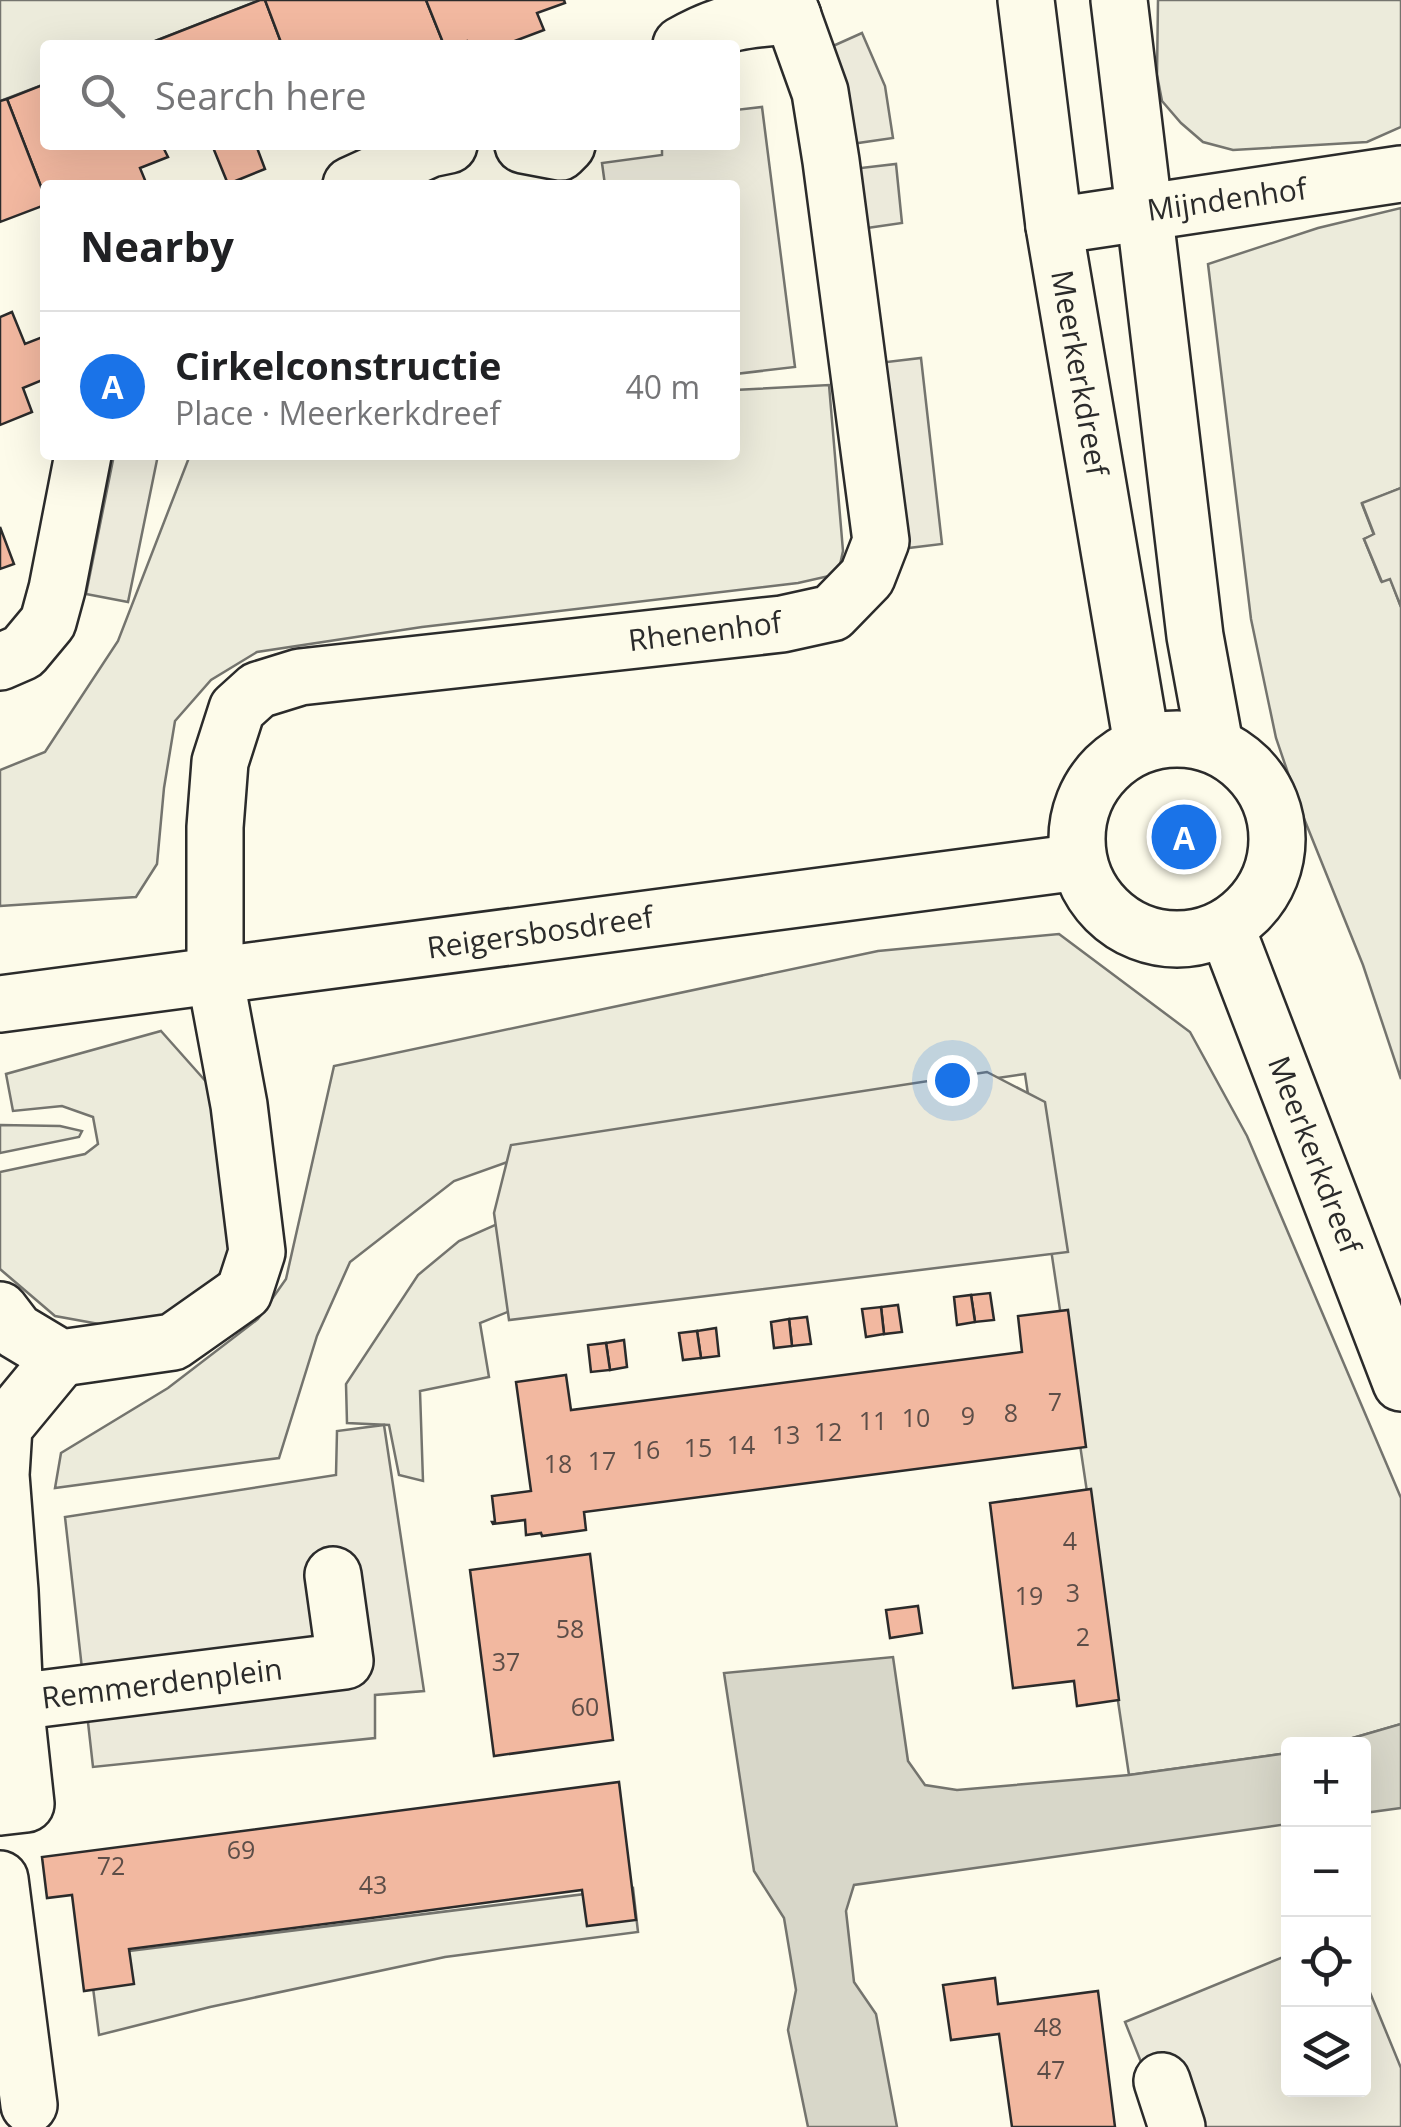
<!DOCTYPE html>
<html lang="en">
<head>
<meta charset="utf-8">
<style>
	:root { --surface:#fff; --page:#f6f6f6; --text:#202124; --muted:#757577; --line:#e0e0e0; --accent:#1a73e8 }
	body { margin:0; font-family:"Open Sans",sans-serif; background:var(--page); color:var(--text) }
	.controls { position:absolute; right:30px; bottom:30px; display:grid; overflow:hidden; border-radius:10px; box-shadow:0 10px 40px #0002 }
	.controls button { width:90px; height:90px; display:grid; place-items:center; padding:0; border:0; border-bottom:2px solid var(--line); background:var(--surface); color:var(--text); font:50px sans-serif }
	.you { position:absolute; left:952px; top:1080px; width:35px; height:35px; margin:-25px; border:8px solid #fff; border-radius:50%; background:#1a73e8; box-shadow:0 0 0 15px #1a73e833 }
	.badge { display:grid; place-items:center; width:65px; height:65px; border-radius:50%; background:var(--accent); color:#fff; font-size:32px; font-weight:700 }
	.pin { position:absolute; translate:-50% -50%; border:5px solid #fff; box-shadow:0 2px 10px #0006 }
	.list { margin:0; padding:0; list-style:none }
	h2 { display:flex; justify-content:space-between; align-items:center; height:130px; margin:0; padding:0 40px; font-size:42px }
	h2 small { font-size:32px; font-weight:400; color:var(--muted) }
	.list li { display:grid; grid-template-columns:65px 1fr auto; gap:30px; align-items:center; box-sizing:border-box; height:150px; padding:0 40px; border-top:2px solid var(--line) }
	.list b { display:block; font-size:38px; white-space:nowrap }
	.list p { margin:0; font-size:32px; white-space:nowrap; color:var(--muted) }
	.list em { font-size:32px; font-style:normal; color:var(--muted) }
	.icon { flex:none; width:55px; height:55px; fill:none; stroke:currentColor; stroke-width:2; stroke-linecap:round; stroke-linejoin:round }
	.map { position:relative; flex:none; width:1401px; height:2127px; overflow:hidden }
	.search { position:absolute; background:var(--surface); box-shadow:0 10px 40px #0002; left:40px; top:40px; width:700px; height:110px; display:flex; align-items:center; gap:25px; box-sizing:border-box; padding:0 35px; border-radius:10px; color:var(--muted); font-size:38px }
	.panel { position:absolute; background:var(--surface); box-shadow:0 10px 40px #0002; left:40px; top:180px; width:700px; height:280px; border-radius:10px }
	.map>svg:first-child { display:block }
	.green { fill:#ecebdb; stroke:#74746e; stroke-width:2.5 }
	.parking { fill:#eceadb; stroke:#74746e; stroke-width:2.5 }
	.water { fill:#d8d7c9; stroke:#74746e; stroke-width:2.5 }
	.building { fill:#f2b8a0; stroke:#2b2b2b; stroke-width:2.5 }
	.lines { fill:none; stroke-linecap:round; stroke-linejoin:round }
	.minor-casing { stroke:#2b2b2b; stroke-width:60 }
	.major-casing { stroke:#2b2b2b; stroke-width:60 }
	.minor { stroke:#fdfbea; stroke-width:55 }
	.major { stroke:#fdfbea; stroke-width:55 }
	.labels { text-anchor:middle; stroke-width:8; stroke-linejoin:round; paint-order:stroke }
	.number-label { font-size:25px; fill:#5d4e48 }
	.street-label { font-size:30px; fill:#2b2b2b; stroke:#fdfbea }
</style>
</head>
<body>
<div class="map">
<svg width="1401" height="2127" viewBox="0 0 1401 2127">
	<rect width="100%" height="100%" fill="#fdfbea"/>
	<g class="green">
		<path d="M 0,0 L 260,0 L 145,45 L 45,45 L 45,84 L 0,101 Z"/>
		<path d="M 1158,0 L 1401,0 L 1401,127 L 1367,142 L 1233,150 L 1203,142 L 1181,123 L 1162,101 L 1157,75 Z"/>
		<path d="M 1401,208 L 1401,488 L 1362,504 L 1374,535 L 1364,539 L 1381,581 L 1390,578 L 1401,607 L 1401,1079 L 1363,965 L 1301,811 L 1276,738 L 1251,619 L 1208,264 L 1318,228 Z"/>
		<path d="M 829,385 L 843,551 L 838,574 L 798,583 L 422,627 L 257,652 L 211,680 L 175,721 L 164,788 L 157,864 L 136,897 L 0,906 L 0,770 L 45,752 L 118,641 L 190,455 L 735,455 L 735,390 Z"/>
		<path d="M 1059,934 L 1190,1032 L 1247,1136 L 1401,1498 L 1401,1724 L 1332,1744 L 1288,1744 L 1288,1753 L 1129,1775 L 1025,1074 L 567,1141 L 454,1181 L 350,1262 L 317,1336 L 279,1458 L 55,1488 L 61,1453 L 168,1388 L 258,1319 L 286,1279 L 334,1066 L 878,951 Z"/>
		<path d="M 161,1031 L 217,1094 L 230,1255 L 221,1272 L 198,1297 L 152,1324 L 110,1326 L 55,1316 L 0,1269 L 0,1172 L 85,1154 L 98,1144 L 93,1117 L 62,1106 L 13,1111 L 6,1074 Z"/>
		<path d="M 0,1125 L 60,1126 L 82,1131 L 79,1137 L 0,1153 Z"/>
		<path d="M 513,1217 L 525,1305 L 480,1323 L 489,1377 L 420,1391 L 423,1481 L 399,1475 L 389,1425 L 347,1423 L 346,1384 L 418,1275 L 459,1241 Z"/>
		<path d="M 633,1888 L 638,1932 L 445,1957 L 210,2007 L 99,2035 L 89,1956 Z"/>
	</g>
	<g class="parking">
		<path d="M 862,33 L 885,86 L 893,138 L 851,144 L 824,50 Z"/>
		<path d="M 762,107 L 795,367 L 735,374 L 735,185 L 605,185 L 602,163 L 662,155 L 662,145 L 735,145 L 735,110 Z"/>
		<path d="M 896,164 L 902,223 L 860,229 L 852,169 Z"/>
		<path d="M 921,358 L 942,544 L 900,549 L 878,363 Z"/>
		<path d="M 114,455 L 158,455 L 128,602 L 86,594 Z"/>
		<path d="M 1401,488 L 1401,607 L 1390,579 L 1382,582 L 1364,539 L 1374,534 L 1362,503 Z"/>
		<path d="M 987,1072 L 1045,1102 L 1068,1252 L 509,1320 L 494,1213 L 511,1145 Z"/>
		<path d="M 384,1425 L 424,1691 L 375,1695 L 375,1738 L 93,1767 L 65,1517 L 336,1475 L 337,1431 Z"/>
		<path d="M 1288,1955 L 1288,2090 L 1364,2090 L 1364,1978 L 1401,2068 L 1401,2127 L 1167,2127 L 1125,2022 Z"/>
	</g>
	<g class="water">
		<path d="M 893,1657 L 908,1761 L 925,1785 L 957,1790 L 1129,1775 L 1288,1753 L 1288,1824 L 854,1885 L 846,1911 L 854,1982 L 876,2014 L 897,2127 L 808,2127 L 788,2030 L 796,1990 L 784,1918 L 754,1871 L 724,1673 Z"/>
		<path d="M 1401,1724 L 1401,1808 L 1364,1813 L 1364,1744 L 1332,1744 Z"/>
	</g>
	<g class="building">
		<path d="M 260,0 L 265,0 L 282,45 L 145,45 Z"/>
		<path d="M 265,0 L 426,0 L 444,45 L 282,45 Z"/>
		<path d="M 426,0 L 564,0 L 565,3 L 537,13 L 544,30 L 512,42 L 513,45 L 469,45 L 467,41 L 456,45 L 444,45 Z"/>
		<path d="M 45,84 L 45,145 L 162,145 L 168,157 L 140,168 L 147,185 L 45,185 L 45,197 L 7,99 Z"/>
		<path d="M 7,99 L 45,197 L 45,205 L 0,222 L 0,101 Z"/>
		<path d="M 212,145 L 256,145 L 265,169 L 228,184 Z"/>
		<path d="M 12,312 L 25,344 L 45,336 L 45,379 L 23,388 L 32,412 L 0,425 L 0,317 Z"/>
		<path d="M 0,527 L 14,564 L 0,569 Z"/>
		<path d="M 990,1293 L 994,1320 L 975,1322 L 971,1295 Z"/>
		<path d="M 971,1295 L 975,1322 L 957,1325 L 954,1297 Z"/>
		<path d="M 898,1305 L 902,1332 L 884,1334 L 881,1307 Z"/>
		<path d="M 881,1307 L 884,1334 L 866,1337 L 862,1309 Z"/>
		<path d="M 1068,1310 L 1086,1447 L 584,1512 L 586,1530 L 542,1536 L 541,1533 L 526,1535 L 525,1520 L 493,1524 L 492,1522 L 495,1522 L 492,1496 L 531,1491 L 516,1382 L 566,1375 L 571,1410 L 1022,1352 L 1018,1316 Z"/>
		<path d="M 807,1317 L 811,1344 L 792,1346 L 789,1319 Z"/>
		<path d="M 789,1319 L 792,1346 L 774,1348 L 771,1322 Z"/>
		<path d="M 716,1328 L 719,1356 L 701,1358 L 697,1331 Z"/>
		<path d="M 697,1331 L 701,1358 L 683,1360 L 679,1333 Z"/>
		<path d="M 624,1340 L 627,1367 L 610,1370 L 606,1343 Z"/>
		<path d="M 606,1343 L 610,1370 L 591,1372 L 588,1345 Z"/>
		<path d="M 1091,1489 L 1119,1700 L 1077,1706 L 1074,1681 L 1013,1688 L 990,1503 Z"/>
		<path d="M 590,1554 L 613,1740 L 494,1756 L 470,1570 Z"/>
		<path d="M 918,1606 L 922,1633 L 890,1638 L 886,1610 Z"/>
		<path d="M 619,1782 L 636,1920 L 587,1926 L 582,1890 L 356,1920 L 129,1949 L 134,1984 L 84,1991 L 72,1895 L 47,1898 L 42,1857 Z"/>
		<path d="M 995,1978 L 998,2004 L 1098,1991 L 1115,2127 L 1012,2127 L 999,2034 L 951,2040 L 943,1985 Z"/>
	</g>
	<g class="lines">
		<g class="minor-casing">
			<g id="minor">
				<path d="M 681,45 C 723,21 746,19 793,16"/>
				<path d="M 523,145 L 560,152 L 567,145"/>
				<path d="M 351,185 L 430,149 L 449,145"/>
				<path d="M 1054,226 L 1401,174"/>
				<path d="M 0,662 L 23,652 L 48,622 L 57,589 L 83,455"/>
				<path d="M 0,1004 L 1079,862"/>
				<path d="M 0,1310 L 16,1331 L 61,1358 L 173,1342 L 244,1292 L 257,1252 L 239,1105 L 215,976 L 215,827 L 220,762 L 237,709 L 258,690 L 300,677 L 782,624 L 832,613 L 867,577 L 881,541 L 831,161 L 820,92 L 787,0"/>
				<path d="M 61,1358 L 4,1427 L 1,1475 L 10,1591 L 15,1702 L 345,1661 L 333,1575"/>
				<path d="M 0,1807 L 26,1804 L 15,1702"/>
				<path d="M 0,1879 L 29,2105"/>
				<path d="M 1162,2081 L 1177,2127"/>
			</g>
		</g>
		<g class="major-casing">
			<g id="major">
				<path d="M 1026,0 L 1054,226 L 1142,744"/>
				<path d="M 1119,0 L 1195,636 L 1215,745"/>
				<circle cx="1177" cy="839" r="100"/>
				<path d="M 1226,927 L 1401,1383"/>
			</g>
		</g>
		<use href="#minor" class="minor"/>
		<use href="#major" class="major"/>
	</g>
	<g class="labels">
		<g class="number-label">
			<text x="1055" y="1411">7</text>
			<text x="1011" y="1422">8</text>
			<text x="968" y="1425">9</text>
			<text x="916" y="1427">10</text>
			<text x="873" y="1430">11</text>
			<text x="828" y="1441">12</text>
			<text x="786" y="1444">13</text>
			<text x="741" y="1454">14</text>
			<text x="698" y="1457">15</text>
			<text x="646" y="1459">16</text>
			<text x="602" y="1470">17</text>
			<text x="558" y="1473">18</text>
			<text x="1070" y="1550">4</text>
			<text x="1073" y="1602">3</text>
			<text x="1029" y="1605">19</text>
			<text x="570" y="1638">58</text>
			<text x="1083" y="1646">2</text>
			<text x="506" y="1671">37</text>
			<text x="585" y="1716">60</text>
			<text x="241" y="1859">69</text>
			<text x="111" y="1875">72</text>
			<text x="373" y="1894">43</text>
			<text x="1048" y="2036">48</text>
			<text x="1051" y="2079">47</text>
		</g>
		<g class="street-label">
			<text transform="translate(1227 200) rotate(-8)" y="10">Mijndenhof</text>
			<text transform="translate(1079 373) rotate(80)" y="10">Meerkerkdreef</text>
			<text transform="translate(705 632) rotate(-7)" y="10">Rhenenhof</text>
			<text transform="translate(540 933) rotate(-8)" y="10">Reigersbosdreef</text>
			<text transform="translate(1314 1155) rotate(69)" y="10">Meerkerkdreef</text>
			<text transform="translate(162 1684) rotate(-7)" y="10">Remmerdenplein</text>
		</g>
	</g>
</svg>
<div class="controls">
<button>+</button>
<button>−</button>
<button><svg class="icon" aria-label="locate" viewBox="0 0 24 24"><circle cx="12" cy="12" r="6"/><path d="M12 2v4M12 18v4M2 12h4M18 12h4"/></svg></button>
<button><svg class="icon" aria-label="layers" viewBox="0 0 24 24"><path d="M12 4l9 5-9 5-9-5zM3 14l9 5 9-5"/></svg></button>
</div>
<div class="you"></div>
<div class="pin badge" style="left:1184px;top:837px">A</div>
<div class="search"><svg class="icon" aria-label="search" viewBox="0 0 24 24"><circle cx="10" cy="10" r="6"/><path d="M15 15l6 6"/></svg>Search here</div>
<section class="panel">
<h2>Nearby<small></small></h2>
<ul class="list">
<li><span class="badge">A</span><div><b>Cirkelconstructie</b><p>Place · Meerkerkdreef</p></div><em>40 m</em></li>
</ul>
</section>
</div>
</body>
</html>
